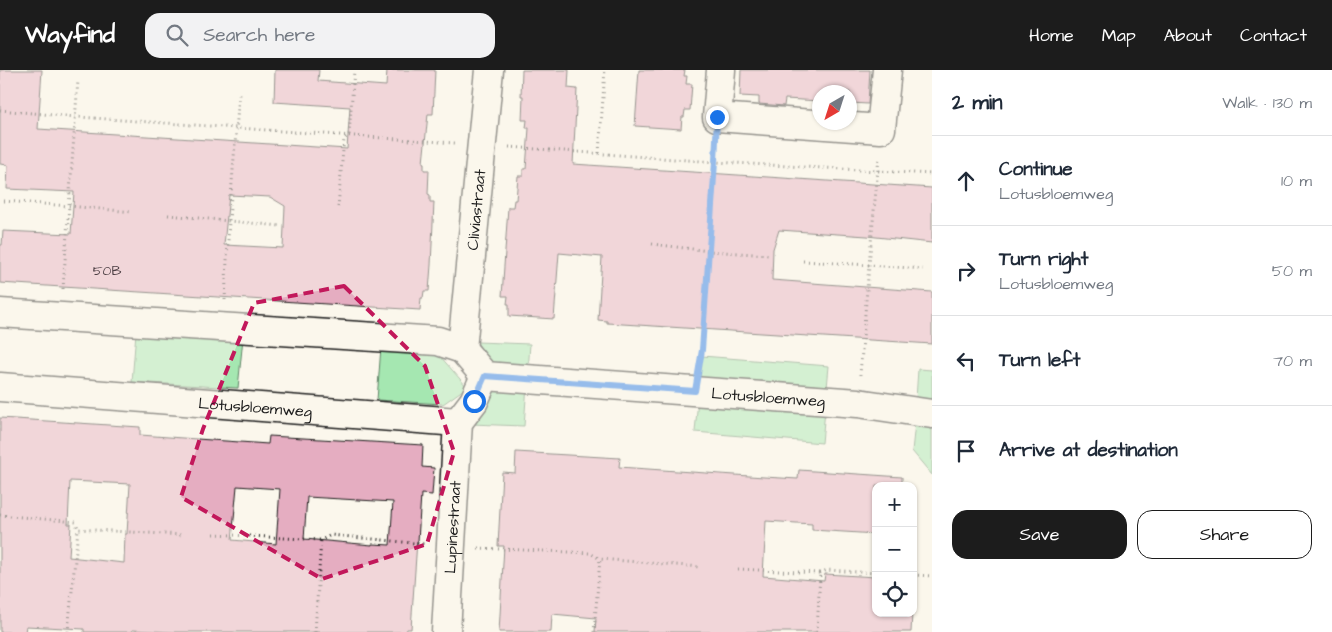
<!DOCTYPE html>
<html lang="en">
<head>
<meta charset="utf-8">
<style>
	:root { --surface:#fff; --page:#f2f2f3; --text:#1f2937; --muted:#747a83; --line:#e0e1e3; --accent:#1c1c1c }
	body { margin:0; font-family:"Architects Daughter",sans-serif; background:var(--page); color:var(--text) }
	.controls { position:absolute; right:15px; bottom:15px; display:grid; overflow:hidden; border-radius:10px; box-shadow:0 1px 4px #0004 }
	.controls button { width:45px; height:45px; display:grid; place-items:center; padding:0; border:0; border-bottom:1px solid var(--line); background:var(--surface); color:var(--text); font:25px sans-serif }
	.compass { position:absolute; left:812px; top:15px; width:45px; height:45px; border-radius:50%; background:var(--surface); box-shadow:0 1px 4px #0004; rotate:219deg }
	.stop { position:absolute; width:15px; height:15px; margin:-11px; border:4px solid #1a73e8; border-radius:50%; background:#fff }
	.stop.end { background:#1a73e8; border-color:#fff; box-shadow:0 1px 5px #0008 }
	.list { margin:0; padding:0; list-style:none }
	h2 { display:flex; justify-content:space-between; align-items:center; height:65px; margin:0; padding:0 20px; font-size:21px }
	h2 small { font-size:16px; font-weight:400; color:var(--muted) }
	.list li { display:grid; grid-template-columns:32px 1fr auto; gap:15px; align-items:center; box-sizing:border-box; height:90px; padding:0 20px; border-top:1px solid var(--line) }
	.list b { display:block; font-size:19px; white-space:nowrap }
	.list p { margin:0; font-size:16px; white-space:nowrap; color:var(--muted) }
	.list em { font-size:16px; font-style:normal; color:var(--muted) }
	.actions { display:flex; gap:10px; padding:15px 20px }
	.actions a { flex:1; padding:11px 0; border:1px solid var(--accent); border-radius:15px; text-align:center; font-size:18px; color:var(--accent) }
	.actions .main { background:var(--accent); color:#fff }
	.icon { flex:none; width:28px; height:28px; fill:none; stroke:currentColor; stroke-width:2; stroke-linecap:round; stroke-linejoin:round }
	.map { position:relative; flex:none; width:932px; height:562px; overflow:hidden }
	header { display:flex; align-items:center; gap:30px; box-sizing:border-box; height:70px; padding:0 25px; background:var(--accent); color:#fff }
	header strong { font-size:24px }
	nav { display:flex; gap:28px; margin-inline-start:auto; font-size:18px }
	.search { width:350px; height:45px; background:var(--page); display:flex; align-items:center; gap:12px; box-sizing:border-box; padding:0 18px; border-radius:15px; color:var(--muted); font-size:19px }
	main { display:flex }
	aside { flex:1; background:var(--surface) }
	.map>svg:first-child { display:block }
	.green { fill:#a5e7b1; stroke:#608266 }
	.building { fill:#e5adc1; stroke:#1c1c1c; fill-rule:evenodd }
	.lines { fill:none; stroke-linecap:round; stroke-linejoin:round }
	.minor-casing { stroke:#1c1c1c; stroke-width:31 }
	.path { stroke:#1c1c1c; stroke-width:3; stroke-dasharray:1 4; stroke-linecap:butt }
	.minor { stroke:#fbf7ec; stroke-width:28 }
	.route { stroke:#1a73e8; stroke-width:6 }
	.marked { fill:none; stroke:#c2185b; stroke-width:4; stroke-dasharray:10 6; stroke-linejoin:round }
	.labels { text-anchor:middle; stroke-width:4; stroke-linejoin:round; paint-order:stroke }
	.number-label { font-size:14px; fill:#4e4045 }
	.street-label { font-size:16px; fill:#1c1c1c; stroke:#fbf7ec }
</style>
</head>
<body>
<header>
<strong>Wayfind</strong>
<div class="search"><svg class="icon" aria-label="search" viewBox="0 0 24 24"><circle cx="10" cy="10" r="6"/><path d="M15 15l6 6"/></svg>Search here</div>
<nav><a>Home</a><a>Map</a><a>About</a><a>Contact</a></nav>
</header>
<main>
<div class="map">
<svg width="932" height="562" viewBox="0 0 932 562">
	<rect width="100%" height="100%" fill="#fbf7ec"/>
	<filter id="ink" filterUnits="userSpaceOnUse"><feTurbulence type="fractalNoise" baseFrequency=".02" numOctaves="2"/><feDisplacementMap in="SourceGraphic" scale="10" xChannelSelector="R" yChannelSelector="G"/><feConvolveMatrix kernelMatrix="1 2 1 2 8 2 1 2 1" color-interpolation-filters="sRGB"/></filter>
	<g filter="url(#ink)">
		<g class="green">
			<path d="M 136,262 L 243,268 L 238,318 L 132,312 Z"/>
			<path d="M 477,272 L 530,274 L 524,356 L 470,354 L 493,299 Z"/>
			<path d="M 381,277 L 439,285 L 467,317 L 443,334 L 377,330 Z"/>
			<path d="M 702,286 L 829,296 L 822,373 L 695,362 Z"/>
			<path d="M 918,299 L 932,300 L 932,331 L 916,329 Z"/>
			<path d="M 915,353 L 924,354 L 932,358 L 932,405 L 912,381 Z"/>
		</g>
		<g class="building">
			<path d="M 0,0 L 42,0 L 38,59 L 347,79 L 350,37 L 274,32 L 275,0 L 319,0 L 318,11 L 386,16 L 387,0 L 435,0 L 433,44 L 428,44 L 423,93 L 424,93 L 424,100 L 429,100 L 428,124 L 430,125 L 430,132 L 434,132 L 431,195 L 429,221 L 424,221 L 423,228 L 421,228 L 420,240 L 0,213 L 0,175 L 2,175 L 3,161 L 71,164 L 74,122 L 7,119 L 8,95 L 0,94 ZM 229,125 L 270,127 L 285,136 L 283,178 L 224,175 Z"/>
			<path d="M 522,0 L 569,0 L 568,18 L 577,19 L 573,94 L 932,118 L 932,173 L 867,166 L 779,160 L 773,179 L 772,210 L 932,222 L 932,274 L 607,253 L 607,251 L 598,250 L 602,187 L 559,183 L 554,249 L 509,246 L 509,234 L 507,234 L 508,226 L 502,226 L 508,137 L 513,137 L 514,130 L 516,130 L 518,106 L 523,106 L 523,99 L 526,99 L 529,58 L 526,58 L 527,50 L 522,50 L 523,26 L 521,26 Z"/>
			<path d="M 639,0 L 685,0 L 684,6 L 687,6 L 686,14 L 692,14 L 690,40 L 685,40 L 684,47 L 682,47 L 681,59 L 635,56 Z"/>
			<path d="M 741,0 L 870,0 L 868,34 L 850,33 L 850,22 L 820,22 L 820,31 L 785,29 L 784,36 L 759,34 L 759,27 L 740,26 Z"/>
			<path d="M 0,348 L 140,357 L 140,365 L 268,374 L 269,366 L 423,375 L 422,397 L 434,398 L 432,425 L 421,424 L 418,471 L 417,471 L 411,559 L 407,559 L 406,562 L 174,562 L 132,560 L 132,562 L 84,562 L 84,559 L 26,556 L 25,562 L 0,562 ZM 70,411 L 130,414 L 127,464 L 125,464 L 124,493 L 69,487 L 71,454 L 68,454 ZM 237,416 L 280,419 L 276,474 L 232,470 ZM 307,427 L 393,432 L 390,475 L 372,474 L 372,475 L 304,469 Z"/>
			<path d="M 516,382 L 620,388 L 619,397 L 764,407 L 798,409 L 799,400 L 902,407 L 902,416 L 876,416 L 876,464 L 812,460 L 812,454 L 766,451 L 763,506 L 824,511 L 825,504 L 876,507 L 876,543 L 912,543 L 911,562 L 595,562 L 596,548 L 552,544 L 551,562 L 499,562 L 504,476 L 498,476 L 502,402 L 515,403 Z"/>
		</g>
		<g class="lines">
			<g class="minor-casing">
				<g id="minor">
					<path d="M 721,0 L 717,47 L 881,59 L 887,0"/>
					<path d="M 0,243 L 438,271 L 462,279 L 485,306 L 474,331 L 458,352"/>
					<path id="s1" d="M 462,279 L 489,0"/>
					<path id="s2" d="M 485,306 L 858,333 L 932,344"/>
					<path id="s3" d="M 0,317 L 458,352"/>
					<path id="s4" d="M 446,562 L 458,352"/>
				</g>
			</g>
			<g class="path">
				<path d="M 0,40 L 64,46 L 455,73"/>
				<path d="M 509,77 L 715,92 L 932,104"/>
				<path d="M 599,83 L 605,0"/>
				<path d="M 4,131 L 69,136 L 133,142"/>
				<path d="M 338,137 L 344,69 L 349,65 L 354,0"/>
				<path d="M 168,145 L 281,156"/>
				<path d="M 652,174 L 709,181 L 769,185"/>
				<path d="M 803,191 L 869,195 L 923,199"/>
				<path d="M 63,219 L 78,10"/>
				<path d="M 225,230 L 229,151 L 239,24"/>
				<path d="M 700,293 L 702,280 L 716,75"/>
				<path d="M 860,305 L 869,195 L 879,87"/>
				<path d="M 0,445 L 76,452 L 78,459"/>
				<path d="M 214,464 L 321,470 L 331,465 L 424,474"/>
				<path d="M 478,478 L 590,483 L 600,489"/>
				<path d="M 738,499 L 820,503 L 817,562"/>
				<path d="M 820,503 L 827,500 L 876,503"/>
				<path d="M 913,505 L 932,506"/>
				<path d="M 68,562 L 78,459 L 182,465"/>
				<path d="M 315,562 L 321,470"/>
				<path d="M 594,562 L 600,489 L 701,497"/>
			</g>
			<use href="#minor" class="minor"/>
		</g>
	</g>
	<g class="lines" filter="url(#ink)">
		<path class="route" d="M 474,331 L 485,306 L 695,321 L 702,280 L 715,92 L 717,47"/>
	</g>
	<path d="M0 0H932V562H0ZM 344,216 L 425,296 L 454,382 L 427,474 L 322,509 L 181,427 L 203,359 L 254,233 Z" fill="#fbf7ec" fill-opacity=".55" fill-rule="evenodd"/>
	<path class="marked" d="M 344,216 L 425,296 L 454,382 L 427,474 L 322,509 L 181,427 L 203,359 L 254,233 Z"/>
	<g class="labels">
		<g class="number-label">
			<text x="107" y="205">50B</text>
		</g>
		<g class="street-label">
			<text dy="6" stroke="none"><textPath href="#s1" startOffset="140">Cliviastraat</textPath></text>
			<text dy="6" stroke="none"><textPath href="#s2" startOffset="284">Lotusbloemweg</textPath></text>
			<text dy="6" stroke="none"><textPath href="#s3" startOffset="256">Lotusbloemweg</textPath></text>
			<text dy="6" stroke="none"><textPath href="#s4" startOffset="105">Lupinestraat</textPath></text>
		</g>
	</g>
</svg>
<div class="controls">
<button>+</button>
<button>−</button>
<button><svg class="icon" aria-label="locate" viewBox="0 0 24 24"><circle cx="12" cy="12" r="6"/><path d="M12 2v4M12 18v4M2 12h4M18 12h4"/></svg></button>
</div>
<svg class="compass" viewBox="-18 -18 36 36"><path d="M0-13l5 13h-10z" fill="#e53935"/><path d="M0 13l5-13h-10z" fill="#747a83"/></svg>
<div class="stop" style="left:474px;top:331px"></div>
<div class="stop end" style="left:717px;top:47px"></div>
</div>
<aside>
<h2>2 min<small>Walk · 130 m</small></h2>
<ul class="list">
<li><svg class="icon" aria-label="ahead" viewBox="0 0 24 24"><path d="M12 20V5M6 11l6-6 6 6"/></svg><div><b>Continue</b><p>Lotusbloemweg</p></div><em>10 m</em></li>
<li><svg class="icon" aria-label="right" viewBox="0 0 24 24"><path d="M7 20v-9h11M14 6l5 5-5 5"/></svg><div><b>Turn right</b><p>Lotusbloemweg</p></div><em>50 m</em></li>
<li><svg class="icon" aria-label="left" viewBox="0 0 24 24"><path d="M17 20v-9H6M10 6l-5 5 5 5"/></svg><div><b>Turn left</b></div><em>70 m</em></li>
<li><svg class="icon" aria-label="arrive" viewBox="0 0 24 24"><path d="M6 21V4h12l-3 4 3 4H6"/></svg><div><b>Arrive at destination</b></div></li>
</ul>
<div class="actions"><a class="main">Save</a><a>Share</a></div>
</aside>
</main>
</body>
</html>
